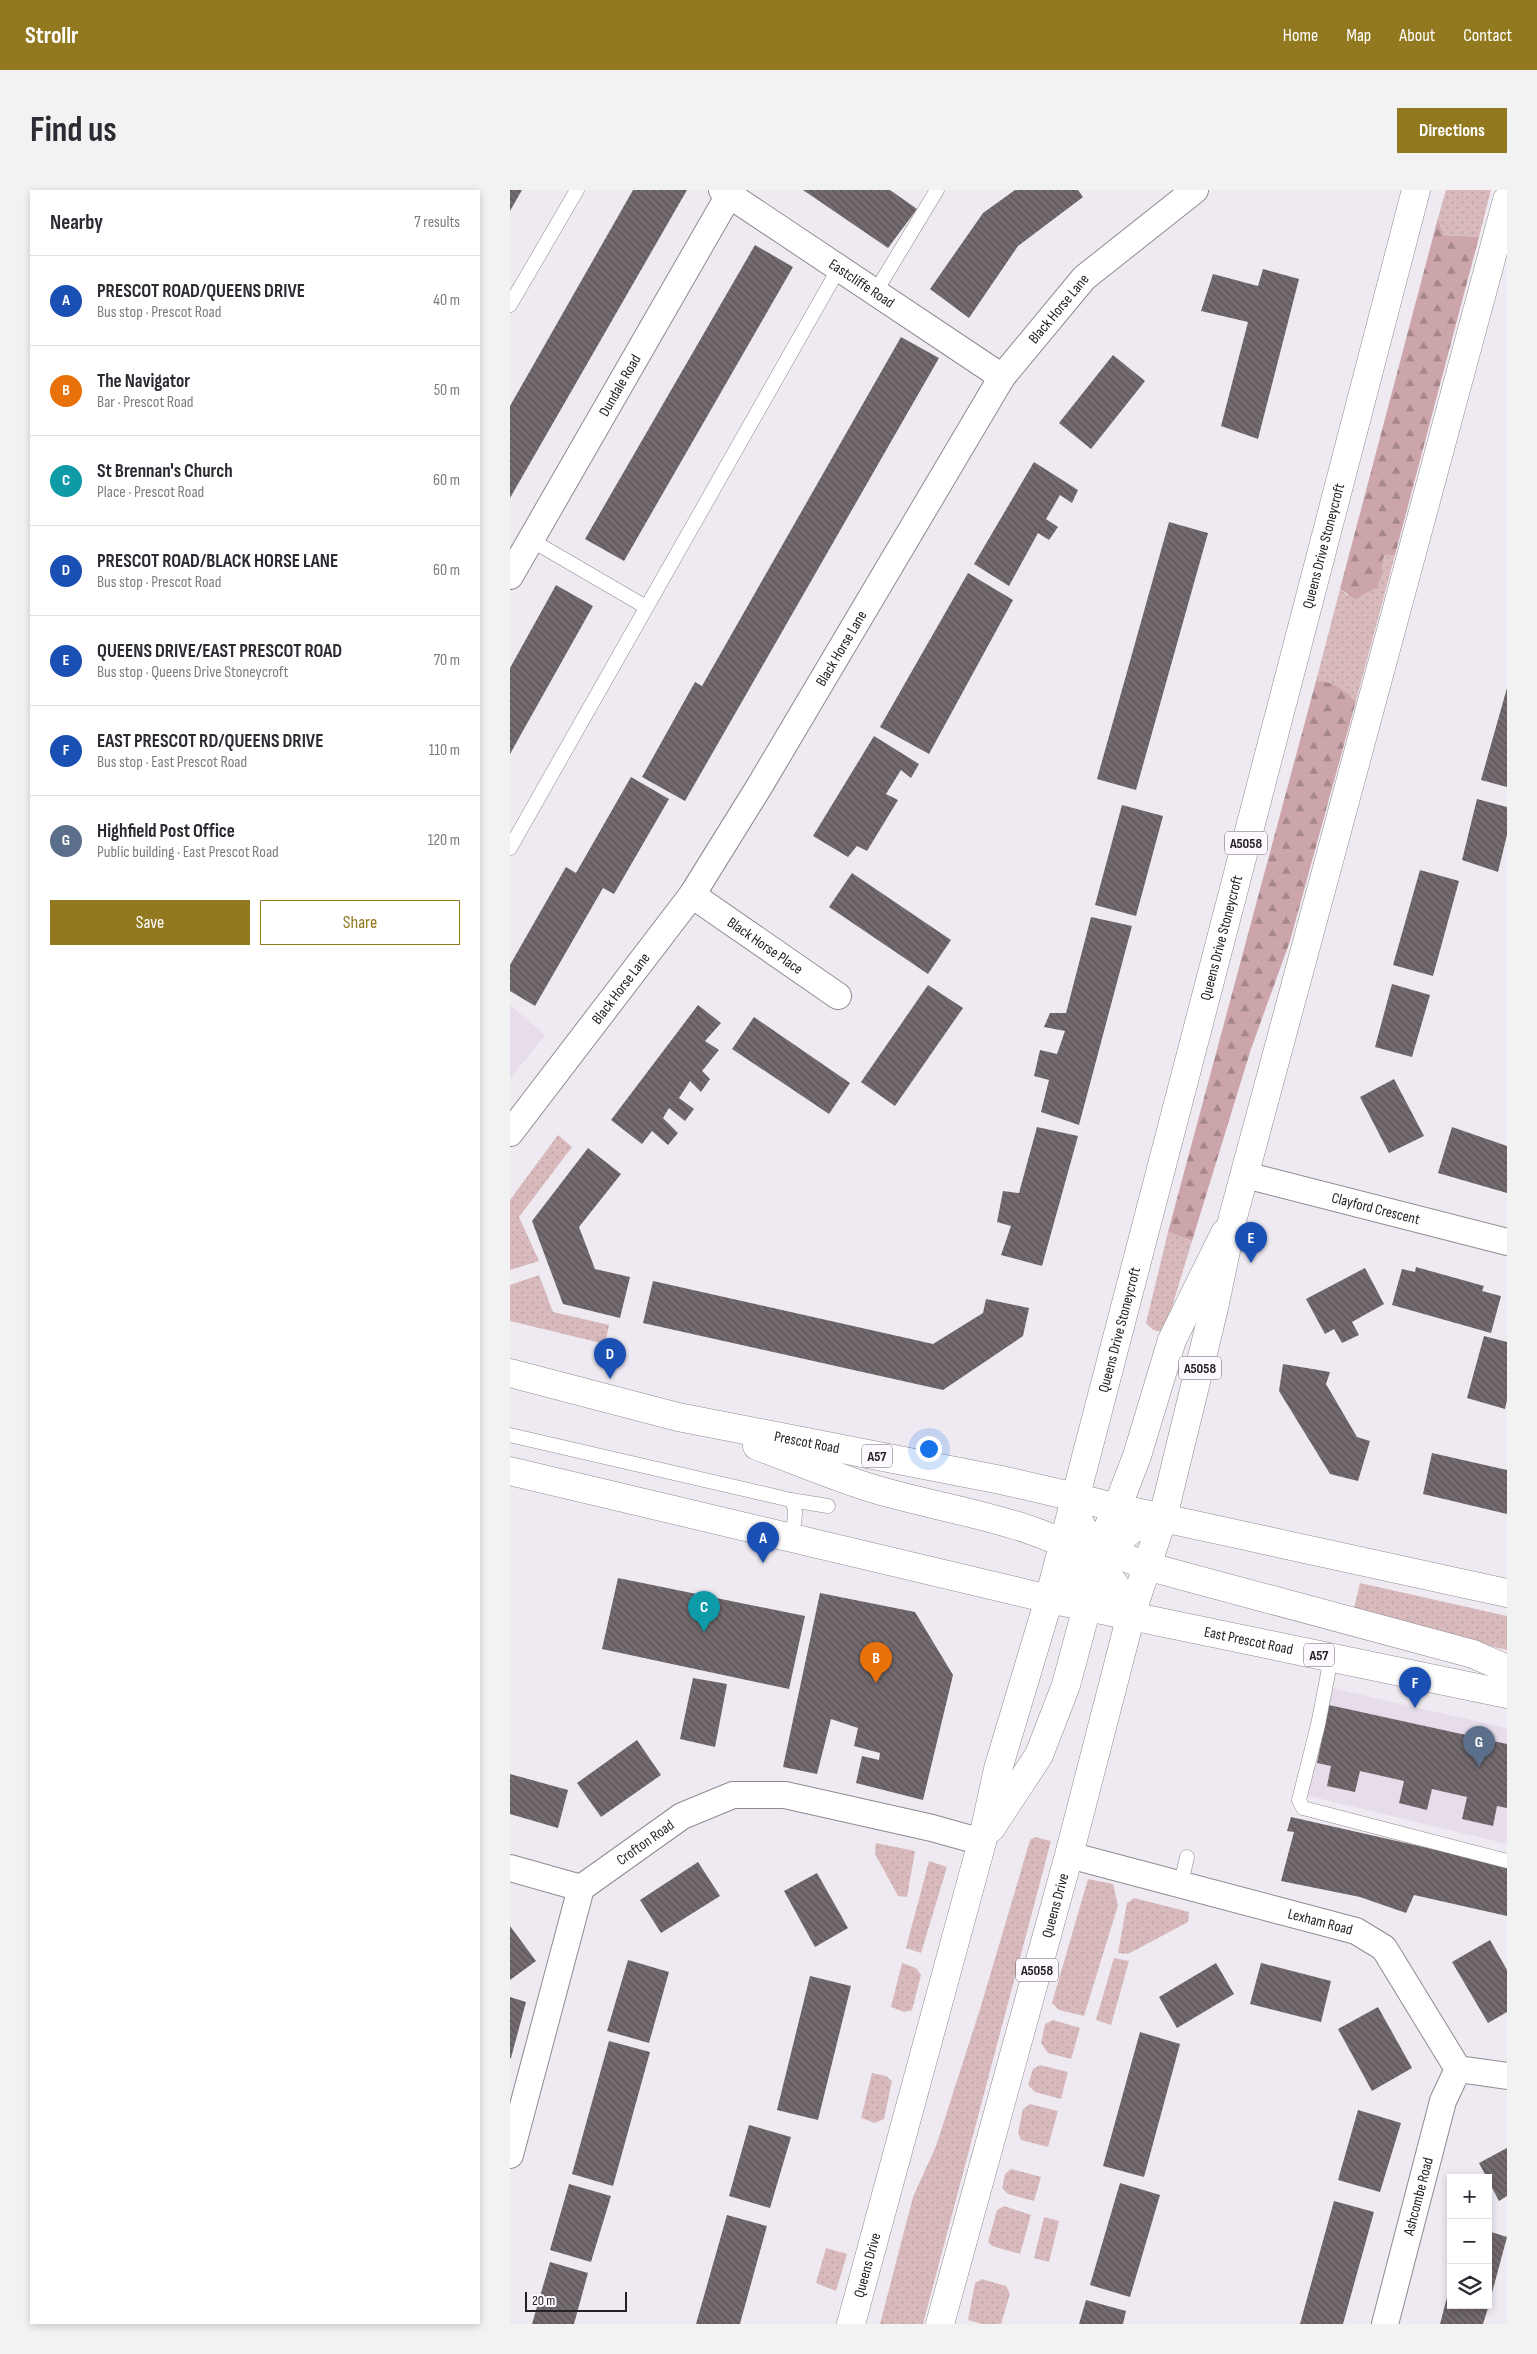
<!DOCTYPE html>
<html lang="en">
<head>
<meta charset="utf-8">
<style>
	:root { --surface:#fff; --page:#f2f2f3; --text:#2b2b33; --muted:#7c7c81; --line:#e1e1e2; --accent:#92781f }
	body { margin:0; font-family:"Sofia Sans Condensed",sans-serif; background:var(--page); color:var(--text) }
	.controls { position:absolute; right:15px; bottom:15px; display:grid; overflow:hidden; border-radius:0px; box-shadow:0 2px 8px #0003 }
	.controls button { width:45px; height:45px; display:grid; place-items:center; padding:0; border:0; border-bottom:1px solid var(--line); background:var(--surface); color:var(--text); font:25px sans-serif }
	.scale { position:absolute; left:15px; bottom:12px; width:102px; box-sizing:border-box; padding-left:5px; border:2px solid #242225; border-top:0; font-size:14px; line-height:18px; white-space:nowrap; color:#242225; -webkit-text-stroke:4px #fdf7ff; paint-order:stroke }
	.you { position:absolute; left:418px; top:1258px; width:18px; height:18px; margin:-12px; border:4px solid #fff; border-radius:50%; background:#1a73e8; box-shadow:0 0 0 8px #1a73e833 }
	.badge { display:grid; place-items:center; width:32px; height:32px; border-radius:50%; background:var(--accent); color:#fff; font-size:16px; font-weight:700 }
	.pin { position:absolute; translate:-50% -41px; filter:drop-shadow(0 1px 2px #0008) }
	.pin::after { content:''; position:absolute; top:26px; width:18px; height:15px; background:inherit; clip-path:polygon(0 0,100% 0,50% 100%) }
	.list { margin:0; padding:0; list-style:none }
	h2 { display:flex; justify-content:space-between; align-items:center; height:65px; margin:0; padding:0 20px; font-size:21px }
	h2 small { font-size:16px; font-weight:400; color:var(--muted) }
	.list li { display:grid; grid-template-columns:32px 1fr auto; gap:15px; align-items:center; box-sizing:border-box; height:90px; padding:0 20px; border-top:1px solid var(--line) }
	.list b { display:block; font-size:19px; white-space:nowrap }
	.list p { margin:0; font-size:16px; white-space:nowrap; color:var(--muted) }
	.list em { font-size:16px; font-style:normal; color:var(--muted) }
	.actions { display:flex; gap:10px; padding:15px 20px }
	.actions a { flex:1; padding:11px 0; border:1px solid var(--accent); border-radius:0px; text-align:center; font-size:18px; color:var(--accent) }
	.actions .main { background:var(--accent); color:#fff }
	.icon { flex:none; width:28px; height:28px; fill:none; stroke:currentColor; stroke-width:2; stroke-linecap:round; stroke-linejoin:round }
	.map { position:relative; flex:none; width:997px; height:2134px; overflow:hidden; border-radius:0px }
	header { display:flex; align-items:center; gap:30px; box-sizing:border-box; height:70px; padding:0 25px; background:var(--accent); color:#fff }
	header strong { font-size:24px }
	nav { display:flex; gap:28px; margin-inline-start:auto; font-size:18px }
	.intro { display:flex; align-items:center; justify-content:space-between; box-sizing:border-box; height:120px; padding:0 30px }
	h1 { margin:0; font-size:35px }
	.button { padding:12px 22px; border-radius:0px; background:var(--accent); color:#fff; font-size:18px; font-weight:700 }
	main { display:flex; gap:30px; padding:0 30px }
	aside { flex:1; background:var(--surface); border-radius:0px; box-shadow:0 2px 8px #0003 }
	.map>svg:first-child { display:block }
	.built { fill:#e6dcea }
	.grass { fill:url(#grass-dots) }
	.forest { fill:url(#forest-firs) }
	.building { fill:url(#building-back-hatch) }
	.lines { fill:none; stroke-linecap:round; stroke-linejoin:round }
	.lane-casing { stroke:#8f8a91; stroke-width:15 }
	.street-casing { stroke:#8f8a91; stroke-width:28 }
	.primary-casing { stroke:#8f8a91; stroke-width:29 }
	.highway-casing { stroke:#8f8a91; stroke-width:29 }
	.lane { stroke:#fff; stroke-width:14 }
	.street { stroke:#fff; stroke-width:26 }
	.primary { stroke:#fff; stroke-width:28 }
	.highway { stroke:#fff; stroke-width:28 }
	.labels { text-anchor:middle; stroke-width:4; stroke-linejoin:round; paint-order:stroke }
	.shield { fill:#fdf7ff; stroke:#656266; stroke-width:1 }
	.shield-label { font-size:14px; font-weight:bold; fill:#242225 }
	.street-label { font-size:15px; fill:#242225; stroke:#fdf7ff }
</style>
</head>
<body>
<header>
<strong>Strollr</strong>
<nav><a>Home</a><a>Map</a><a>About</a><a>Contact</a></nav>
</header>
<div class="intro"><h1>Find us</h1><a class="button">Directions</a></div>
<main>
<aside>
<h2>Nearby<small>7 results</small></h2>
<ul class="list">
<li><span class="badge" style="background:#1a4fb4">A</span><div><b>PRESCOT ROAD/QUEENS DRIVE</b><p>Bus stop · Prescot Road</p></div><em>40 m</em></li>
<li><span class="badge" style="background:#e8710a">B</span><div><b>The Navigator</b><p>Bar · Prescot Road</p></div><em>50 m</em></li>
<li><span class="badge" style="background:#0f9aa8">C</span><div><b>St Brennan's Church</b><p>Place · Prescot Road</p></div><em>60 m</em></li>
<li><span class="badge" style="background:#1a4fb4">D</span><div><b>PRESCOT ROAD/BLACK HORSE LANE</b><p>Bus stop · Prescot Road</p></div><em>60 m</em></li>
<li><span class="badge" style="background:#1a4fb4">E</span><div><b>QUEENS DRIVE/EAST PRESCOT ROAD</b><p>Bus stop · Queens Drive Stoneycroft</p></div><em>70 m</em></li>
<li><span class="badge" style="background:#1a4fb4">F</span><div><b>EAST PRESCOT RD/QUEENS DRIVE</b><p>Bus stop · East Prescot Road</p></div><em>110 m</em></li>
<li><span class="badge" style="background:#5c6f8a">G</span><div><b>Highfield Post Office</b><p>Public building · East Prescot Road</p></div><em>120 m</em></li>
</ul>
<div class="actions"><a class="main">Save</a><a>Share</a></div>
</aside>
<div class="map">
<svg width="997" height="2134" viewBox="0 0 997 2134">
	<defs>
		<pattern id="grass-dots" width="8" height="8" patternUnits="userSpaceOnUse" patternTransform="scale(1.25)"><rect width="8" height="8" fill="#d8babd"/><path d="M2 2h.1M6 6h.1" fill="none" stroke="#b9a0a2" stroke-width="1.8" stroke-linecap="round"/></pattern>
		<pattern id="forest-firs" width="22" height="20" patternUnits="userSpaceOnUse" patternTransform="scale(1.25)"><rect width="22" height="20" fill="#cba5a9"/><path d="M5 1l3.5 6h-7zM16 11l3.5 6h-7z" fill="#a58689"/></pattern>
		<pattern id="building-back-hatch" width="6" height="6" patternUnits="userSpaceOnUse" patternTransform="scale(1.25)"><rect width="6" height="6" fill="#736b6f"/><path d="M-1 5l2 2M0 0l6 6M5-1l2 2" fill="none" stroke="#595356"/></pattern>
	</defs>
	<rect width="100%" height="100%" fill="#efeaf2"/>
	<g class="built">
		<path d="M 0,815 L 35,845 L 0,889 Z"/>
		<path d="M 821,1498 L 997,1538 L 997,1654 L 795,1605 Z"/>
	</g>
	<g class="grass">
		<path d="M 936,0 L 981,0 L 969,47 L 933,45 L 928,28 Z"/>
		<path d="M 875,365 L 885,365 L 846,511 C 833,499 823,492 806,491 L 830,399 L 837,405 L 873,382 L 872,371 Z"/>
		<path d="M 48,945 L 62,957 L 9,1027 L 29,1071 L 0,1080 L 0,1010 Z"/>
		<path d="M 658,1042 L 682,1051 L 655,1140 C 646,1143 642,1140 636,1133 Z"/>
		<path d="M 29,1085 L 43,1122 L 99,1135 L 95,1154 L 0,1131 L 0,1095 Z"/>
		<path d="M 850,1393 L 997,1426 L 997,1460 L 843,1422 Z"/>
		<path d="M 525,1647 L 541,1651 L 413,2134 L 370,2134 L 403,2007 L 426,1956 L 471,1816 L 520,1650 Z"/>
		<path d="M 366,1653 L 405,1661 L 397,1707 L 388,1706 L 365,1664 Z"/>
		<path d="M 419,1671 L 437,1677 L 411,1763 L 396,1758 Z"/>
		<path d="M 578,1689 L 603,1694 L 608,1715 L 574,1826 L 549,1820 L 542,1813 Z"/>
		<path d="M 624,1708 L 679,1722 L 678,1732 L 618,1764 L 608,1763 L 617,1713 Z"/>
		<path d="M 604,1768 L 619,1771 L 601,1835 L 586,1830 Z"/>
		<path d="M 392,1773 L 406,1778 L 411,1785 L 402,1820 L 394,1822 L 381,1817 Z"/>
		<path d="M 543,1830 L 570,1838 L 561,1869 L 538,1863 L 531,1853 L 535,1834 Z"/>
		<path d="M 530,1875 L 558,1882 L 551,1909 L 525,1902 L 518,1895 L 523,1879 Z"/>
		<path d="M 362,1883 L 376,1886 L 382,1891 L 374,1929 L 365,1933 L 351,1928 Z"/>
		<path d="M 520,1914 L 548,1921 L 538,1957 L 511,1950 L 508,1943 L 513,1919 Z"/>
		<path d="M 501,1979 L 531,1987 L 524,2011 L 498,2004 L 492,1998 L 495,1984 Z"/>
		<path d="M 494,2016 L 521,2025 L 510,2064 L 482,2056 L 478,2052 L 487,2020 Z"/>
		<path d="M 534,2027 L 549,2031 L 539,2072 L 524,2068 Z"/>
		<path d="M 316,2058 L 337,2064 L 326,2101 L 306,2093 Z"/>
		<path d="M 472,2089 L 496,2096 L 500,2104 L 491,2134 L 472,2134 L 458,2130 L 465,2093 Z"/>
	</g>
	<g class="forest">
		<path d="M 928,28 L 933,45 L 969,47 L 885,365 L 875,365 L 872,371 L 873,382 L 867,397 L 845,409 L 830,399 Z"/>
		<path d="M 806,491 C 823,491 833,499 846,511 L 780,751 L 741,859 L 682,1051 L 658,1042 Z"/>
	</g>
	<g class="building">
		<path d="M 0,0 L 12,0 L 0,21 Z"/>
		<path d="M 123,0 L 177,0 L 0,308 L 0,216 Z"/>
		<path d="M 293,0 L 380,0 L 407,19 L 378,58 Z"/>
		<path d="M 505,0 L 568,0 L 573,7 L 508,56 L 459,128 L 420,99 L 473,23 Z"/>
		<path d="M 245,55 L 283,77 L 114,371 L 75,349 Z"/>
		<path d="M 753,79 L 789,89 L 748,249 L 711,236 L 738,132 L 691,121 L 703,84 L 748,96 Z"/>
		<path d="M 391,147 L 429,168 L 175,611 L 132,587 L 185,492 L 192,496 Z"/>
		<path d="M 603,165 L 635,191 L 581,259 L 549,233 Z"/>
		<path d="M 524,272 L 568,300 L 562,313 L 550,305 L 536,329 L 548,337 L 539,350 L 528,343 L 499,396 L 464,374 Z"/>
		<path d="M 659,332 L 698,343 L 626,600 L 587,589 Z"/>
		<path d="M 458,383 L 503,410 L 419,564 L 370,537 Z"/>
		<path d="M 46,395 L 83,416 L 0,564 L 0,478 Z"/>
		<path d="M 997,498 L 997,597 L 971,590 Z"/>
		<path d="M 364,546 L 409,574 L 401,588 L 391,580 L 376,604 L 388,610 L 357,661 L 347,656 L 338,667 L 303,646 Z"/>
		<path d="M 121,587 L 159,609 L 104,704 L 93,698 L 25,816 L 0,801 L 0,775 L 56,677 L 66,683 Z"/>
		<path d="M 967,609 L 997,617 L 997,645 L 988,682 L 952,670 Z"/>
		<path d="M 612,615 L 653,626 L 626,726 L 585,715 Z"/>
		<path d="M 910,680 L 949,691 L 923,786 L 883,775 Z"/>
		<path d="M 342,683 L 441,750 L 418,784 L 319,717 Z"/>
		<path d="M 581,727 L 622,736 L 569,935 L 531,922 L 539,890 L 524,886 L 530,860 L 547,864 L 555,841 L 534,837 L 540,823 L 556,823 Z"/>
		<path d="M 882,794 L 920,805 L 902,867 L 865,857 Z"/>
		<path d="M 418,795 L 453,818 L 385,916 L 351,892 Z"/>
		<path d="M 188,815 L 211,833 L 195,851 L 209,860 L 192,881 L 200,889 L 191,902 L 180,891 L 169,908 L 184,919 L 175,931 L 159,918 L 153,928 L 168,943 L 158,955 L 142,941 L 132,954 L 101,930 Z"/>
		<path d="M 244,827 L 340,893 L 319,924 L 222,859 Z"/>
		<path d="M 884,889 L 914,946 L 879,963 L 850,907 Z"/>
		<path d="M 527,937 L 568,946 L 532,1076 L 491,1065 L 501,1036 L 487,1032 L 493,1001 L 509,1003 Z"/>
		<path d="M 942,937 L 997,956 L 997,1003 L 928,983 Z"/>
		<path d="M 78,958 L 111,984 L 69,1037 L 85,1079 L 120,1087 L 110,1128 L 53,1114 L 22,1031 Z"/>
		<path d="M 906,1077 L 974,1096 L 972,1101 L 991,1106 L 981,1143 L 882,1115 L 892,1079 L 905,1082 Z"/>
		<path d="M 855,1078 L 874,1114 L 842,1132 L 849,1145 L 832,1153 L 824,1139 L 815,1144 L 796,1109 Z"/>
		<path d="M 143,1091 L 423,1154 L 473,1123 L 476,1109 L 519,1118 L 513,1146 L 433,1200 L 133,1133 Z"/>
		<path d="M 974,1146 L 997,1152 L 997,1210 L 995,1219 L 957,1208 Z"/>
		<path d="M 773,1174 L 820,1182 L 816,1194 L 847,1247 L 860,1251 L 848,1291 L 820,1284 L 769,1201 Z"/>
		<path d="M 922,1263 L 997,1280 L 997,1324 L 913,1304 Z"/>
		<path d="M 108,1388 L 295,1426 L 279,1499 L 92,1459 Z"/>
		<path d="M 310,1403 L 405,1422 L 443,1485 L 413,1610 L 346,1593 L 352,1566 L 369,1570 L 370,1563 L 344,1556 L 348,1538 L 321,1529 L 307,1584 L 273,1577 Z"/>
		<path d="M 183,1488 L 217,1494 L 205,1557 L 170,1549 Z"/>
		<path d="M 819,1515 L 997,1554 L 997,1618 L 987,1616 L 983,1636 L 952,1629 L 957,1607 L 922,1599 L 917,1620 L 889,1613 L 894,1591 L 850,1581 L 845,1602 L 817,1596 L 821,1576 L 807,1573 Z"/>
		<path d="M 127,1550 L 151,1585 L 91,1627 L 67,1593 Z"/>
		<path d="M 0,1584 L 58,1600 L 48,1638 L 0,1624 Z"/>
		<path d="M 781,1627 L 997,1676 L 997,1726 L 904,1705 L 896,1723 L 850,1707 L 771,1691 L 784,1642 L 777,1641 Z"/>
		<path d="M 188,1672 L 210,1706 L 151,1743 L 130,1710 Z"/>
		<path d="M 307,1683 L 338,1738 L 305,1757 L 274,1701 Z"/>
		<path d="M 0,1736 L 26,1771 L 0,1790 Z"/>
		<path d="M 980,1750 L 997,1780 L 997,1822 L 978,1833 L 942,1772 Z"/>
		<path d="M 118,1770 L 159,1782 L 139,1853 L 97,1841 Z"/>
		<path d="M 706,1773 L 724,1804 L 667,1838 L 649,1807 Z"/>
		<path d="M 751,1773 L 821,1791 L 811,1832 L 740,1814 Z"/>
		<path d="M 300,1786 L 341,1796 L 308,1930 L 267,1920 Z"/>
		<path d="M 0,1807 L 16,1812 L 1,1868 L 0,1868 Z"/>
		<path d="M 868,1817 L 902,1878 L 862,1901 L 828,1839 Z"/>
		<path d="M 630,1842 L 670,1854 L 634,1987 L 593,1976 Z"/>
		<path d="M 99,1851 L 140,1862 L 103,1996 L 62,1984 Z"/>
		<path d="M 848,1920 L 891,1933 L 870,2002 L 828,1990 Z"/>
		<path d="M 239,1935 L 281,1947 L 260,2018 L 219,2006 Z"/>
		<path d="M 997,1958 L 997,2006 L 989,2011 L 969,1973 Z"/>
		<path d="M 610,1993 L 650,2005 L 620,2107 L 580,2095 Z"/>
		<path d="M 59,1994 L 101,2006 L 81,2072 L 40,2060 Z"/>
		<path d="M 824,2011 L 864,2022 L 833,2134 L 790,2134 Z"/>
		<path d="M 217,2025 L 257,2036 L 231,2130 L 230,2134 L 186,2134 Z"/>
		<path d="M 978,2041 L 997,2047 L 979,2114 L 978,2114 Z"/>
		<path d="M 40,2072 L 78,2083 L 64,2134 L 22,2134 Z"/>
		<path d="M 940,2096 L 941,2115 L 979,2115 L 973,2134 L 930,2134 Z"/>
		<path d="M 576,2110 L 616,2121 L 613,2134 L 569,2134 Z"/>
	</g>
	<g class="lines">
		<g class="lane-casing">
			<g id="lane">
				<path d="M 366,101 L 427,0"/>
				<path d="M 0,115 L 67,0"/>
				<path d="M 21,350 L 136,417"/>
				<path d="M 0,658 L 329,78"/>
				<path d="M 0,1245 L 281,1310 C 288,1320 284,1329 283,1341 L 275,1346"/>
				<path d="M 281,1310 L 318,1316"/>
				<path d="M 821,1468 L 808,1535 L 789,1610 L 793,1618 L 997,1671"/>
				<path d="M 671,1693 L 677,1667"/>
			</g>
		</g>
		<g class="street-casing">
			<g id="street">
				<path id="s1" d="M 212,0 L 492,187"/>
				<path id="s2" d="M 0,386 L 219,5"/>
				<path id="s3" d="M 182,705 L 328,806"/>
				<path id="s4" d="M 0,943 L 182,705 L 249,597 L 492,187 L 574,88 L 685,0"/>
				<path id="s5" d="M 735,985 L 997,1052"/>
				<path id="s6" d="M 559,1665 L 846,1741 L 874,1758 L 948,1879 L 997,1886"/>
				<path d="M 0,1678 L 71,1698"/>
				<path id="s7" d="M 0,1965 L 71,1698 L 172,1626 L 223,1605 L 275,1605 L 422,1638 L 472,1652"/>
				<path id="s8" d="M 875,2134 L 933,1911 L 948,1879"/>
			</g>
		</g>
		<g class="primary-casing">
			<g id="primary">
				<path id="s9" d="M 0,1183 L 168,1227 L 491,1290 L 565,1307"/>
				<path d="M 247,1256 C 285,1270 323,1286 361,1298 C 426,1319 545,1332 593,1380 C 605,1392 614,1410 621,1425"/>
				<path d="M 0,1281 L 539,1409 L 560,1398 L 582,1373 L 607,1318 L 627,1266 L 662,1150 L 715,1043"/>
			</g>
		</g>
		<g class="highway-casing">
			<g id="highway">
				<path d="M 565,1307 L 607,1318 L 997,1403"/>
				<path d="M 565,1308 C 566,1315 566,1322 568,1328 C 575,1355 613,1366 636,1376 L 963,1464 L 997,1479"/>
				<path id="s10" d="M 539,1409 L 997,1504"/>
				<path d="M 481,1638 L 529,1565 L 556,1495 L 577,1417 L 602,1361 L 608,1351 L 622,1339 L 653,1327"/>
				<path id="s11" d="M 341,2134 L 472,1652 L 488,1579 L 539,1409 L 906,0"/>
				<path id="s12" d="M 430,2134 L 559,1665 L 621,1425 L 653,1327 L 704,1118 L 723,1027 L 997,10"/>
			</g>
		</g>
		<use href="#lane" class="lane"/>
		<use href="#street" class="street"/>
		<use href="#primary" class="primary"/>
		<use href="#highway" class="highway"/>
	</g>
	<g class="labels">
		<g class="shield">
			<rect x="715" y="641.5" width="42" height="23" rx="4"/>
			<rect x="669" y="1166.5" width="42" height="23" rx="4"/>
			<rect x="352" y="1254.5" width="30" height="23" rx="4"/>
			<rect x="794" y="1453.5" width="30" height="23" rx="4"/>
			<rect x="506" y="1768.5" width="42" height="23" rx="4"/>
		</g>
		<g class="shield-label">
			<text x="736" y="658">A5058</text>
			<text x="690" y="1183">A5058</text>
			<text x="367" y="1271">A57</text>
			<text x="809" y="1470">A57</text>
			<text x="527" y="1785">A5058</text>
		</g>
		<g class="street-label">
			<text dy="5" stroke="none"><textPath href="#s1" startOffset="168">Eastcliffe Road</textPath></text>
			<text dy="5" stroke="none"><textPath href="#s4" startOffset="992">Black Horse Lane</textPath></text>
			<text dy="5" stroke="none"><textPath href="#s2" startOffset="220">Dundale Road</textPath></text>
			<text dy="5" stroke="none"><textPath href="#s11" startOffset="1840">Queens Drive Stoneycroft</textPath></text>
			<text dy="5" stroke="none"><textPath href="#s4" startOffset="588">Black Horse Lane</textPath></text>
			<text dy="5" stroke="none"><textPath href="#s11" startOffset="1435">Queens Drive Stoneycroft</textPath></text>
			<text dy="5" stroke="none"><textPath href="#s3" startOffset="89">Black Horse Place</textPath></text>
			<text dy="5" stroke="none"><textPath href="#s4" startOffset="182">Black Horse Lane</textPath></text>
			<text dy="5" stroke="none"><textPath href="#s5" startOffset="135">Clayford Crescent</textPath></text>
			<text dy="5" stroke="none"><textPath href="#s11" startOffset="1030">Queens Drive Stoneycroft</textPath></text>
			<text dy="5" stroke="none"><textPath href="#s9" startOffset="305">Prescot Road</textPath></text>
			<text dy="5" stroke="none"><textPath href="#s10" startOffset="204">East Prescot Road</textPath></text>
			<text dy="5" stroke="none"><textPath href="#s7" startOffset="355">Crofton Road</textPath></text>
			<text dy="5" stroke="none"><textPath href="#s12" startOffset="434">Queens Drive</textPath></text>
			<text dy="5" stroke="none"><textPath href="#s6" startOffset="260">Lexham Road</textPath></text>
			<text dy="5" stroke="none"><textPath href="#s8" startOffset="132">Ashcombe Road</textPath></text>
			<text dy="5" stroke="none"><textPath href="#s11" startOffset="61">Queens Drive</textPath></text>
		</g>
	</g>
</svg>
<div class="controls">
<button>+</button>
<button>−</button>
<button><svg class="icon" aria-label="layers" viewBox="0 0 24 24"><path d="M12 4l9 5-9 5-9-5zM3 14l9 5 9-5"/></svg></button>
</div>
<div class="scale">20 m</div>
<div class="you"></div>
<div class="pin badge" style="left:253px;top:1373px;background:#1a4fb4">A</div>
<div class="pin badge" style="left:366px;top:1493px;background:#e8710a">B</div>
<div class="pin badge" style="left:194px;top:1442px;background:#0f9aa8">C</div>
<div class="pin badge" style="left:100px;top:1189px;background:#1a4fb4">D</div>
<div class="pin badge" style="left:741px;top:1073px;background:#1a4fb4">E</div>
<div class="pin badge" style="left:905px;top:1518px;background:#1a4fb4">F</div>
<div class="pin badge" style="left:969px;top:1577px;background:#5c6f8a">G</div>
</div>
</main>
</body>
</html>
